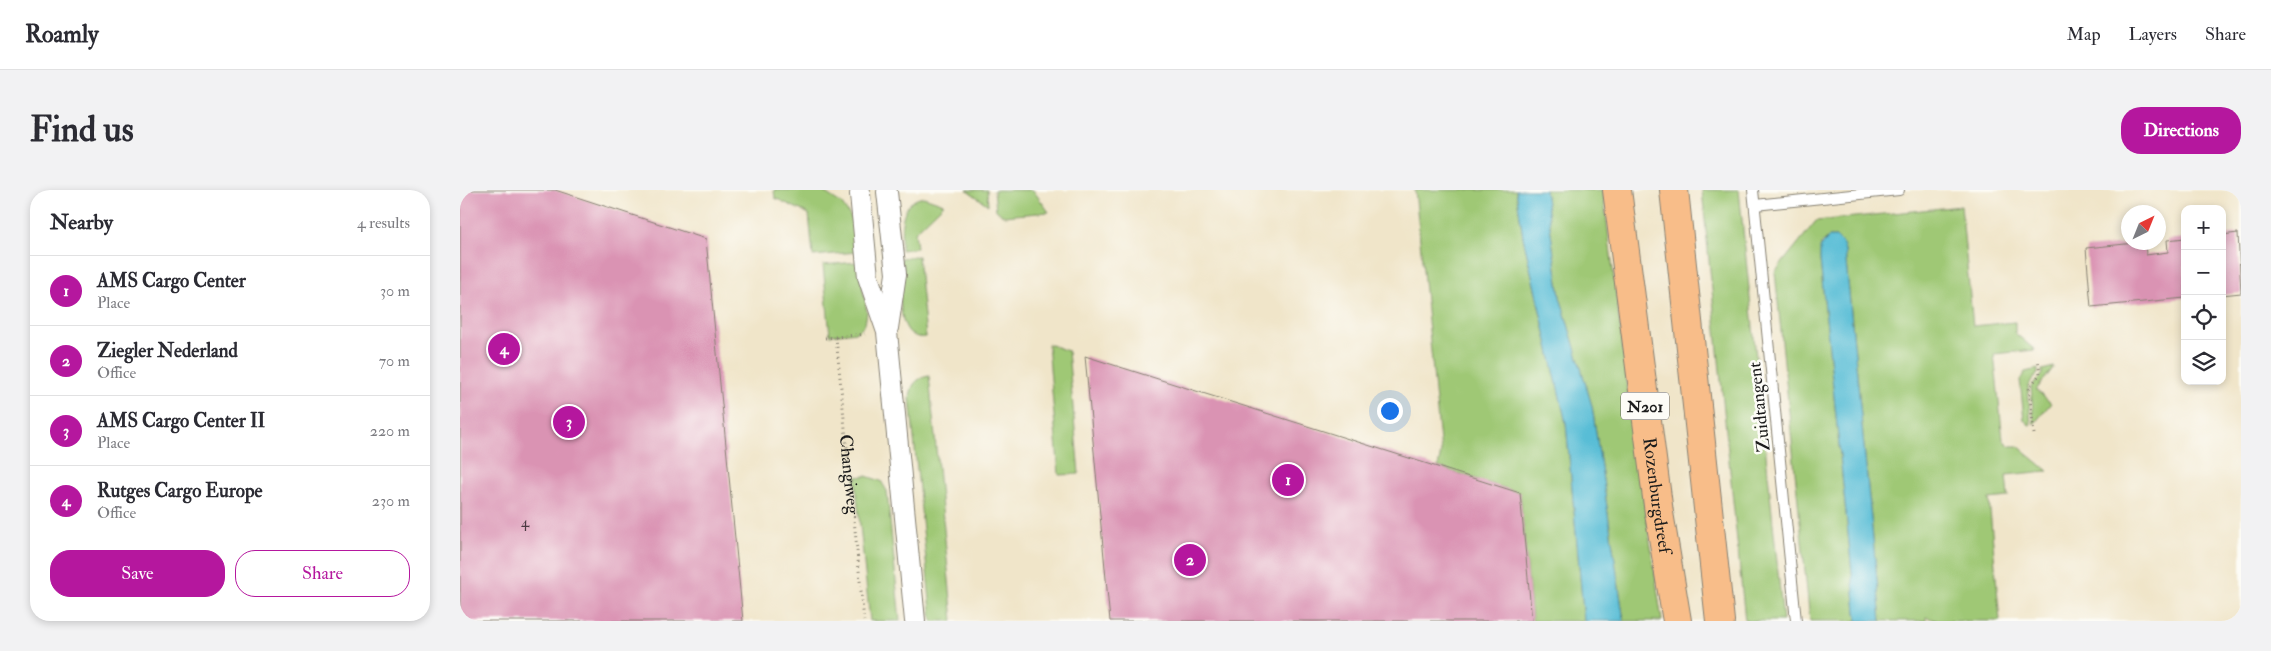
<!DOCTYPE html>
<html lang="en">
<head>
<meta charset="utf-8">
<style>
	:root { --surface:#fff; --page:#f2f2f3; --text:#2b2b33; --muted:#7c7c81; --line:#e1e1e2; --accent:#b5179e }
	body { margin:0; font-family:"IM FELL Double Pica",serif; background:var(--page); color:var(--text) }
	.controls { position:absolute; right:15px; top:15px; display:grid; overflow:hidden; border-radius:10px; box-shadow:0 2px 8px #0003 }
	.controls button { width:45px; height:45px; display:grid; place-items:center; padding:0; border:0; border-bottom:1px solid var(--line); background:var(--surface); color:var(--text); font:25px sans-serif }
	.compass { position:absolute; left:1661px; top:15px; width:45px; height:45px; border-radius:50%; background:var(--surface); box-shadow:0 2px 8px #0003; rotate:43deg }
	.you { position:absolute; left:929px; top:220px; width:18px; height:18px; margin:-12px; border:4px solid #fff; border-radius:50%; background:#1a73e8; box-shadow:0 0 0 8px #1a73e833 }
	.badge { display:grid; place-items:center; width:32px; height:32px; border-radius:50%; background:var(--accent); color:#fff; font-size:16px; font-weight:700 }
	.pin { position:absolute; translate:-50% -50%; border:2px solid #fff; box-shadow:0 1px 5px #0006 }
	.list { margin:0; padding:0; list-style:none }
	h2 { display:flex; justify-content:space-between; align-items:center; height:65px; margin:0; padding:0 20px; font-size:21px }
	h2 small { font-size:16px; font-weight:400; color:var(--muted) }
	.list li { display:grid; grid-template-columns:32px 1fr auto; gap:15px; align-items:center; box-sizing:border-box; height:70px; padding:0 20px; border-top:1px solid var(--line) }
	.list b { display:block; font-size:19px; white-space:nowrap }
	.list p { margin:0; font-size:16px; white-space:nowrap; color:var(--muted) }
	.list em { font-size:16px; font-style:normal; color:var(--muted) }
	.actions { display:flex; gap:10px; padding:15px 20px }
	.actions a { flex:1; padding:11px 0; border:1px solid var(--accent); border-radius:20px; text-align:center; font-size:18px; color:var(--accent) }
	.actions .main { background:var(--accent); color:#fff }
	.icon { flex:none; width:28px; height:28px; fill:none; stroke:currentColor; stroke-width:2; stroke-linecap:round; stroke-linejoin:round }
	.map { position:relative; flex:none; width:1781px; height:431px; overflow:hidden; border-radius:20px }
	header { display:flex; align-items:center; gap:30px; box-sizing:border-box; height:70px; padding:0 25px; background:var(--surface); border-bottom:1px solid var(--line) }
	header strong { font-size:24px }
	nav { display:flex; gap:28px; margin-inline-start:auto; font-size:18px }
	.intro { display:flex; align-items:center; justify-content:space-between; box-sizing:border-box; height:120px; padding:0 30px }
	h1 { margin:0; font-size:35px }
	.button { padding:12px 22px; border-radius:20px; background:var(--accent); color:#fff; font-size:18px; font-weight:700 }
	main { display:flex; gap:30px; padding:0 30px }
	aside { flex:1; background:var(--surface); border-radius:20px; box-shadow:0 2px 8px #0003 }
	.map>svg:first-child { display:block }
	.green { fill:#9fc874; stroke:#5e7248 }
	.water { fill:#58bdd6; stroke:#3a6c79 }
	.building { fill:#da93b3 }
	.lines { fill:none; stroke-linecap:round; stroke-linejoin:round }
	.lane-casing { stroke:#868072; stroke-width:12 }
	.street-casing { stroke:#868072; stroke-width:22 }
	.highway-casing { stroke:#868072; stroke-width:30 }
	.path { stroke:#868072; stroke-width:3; stroke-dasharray:1 4; stroke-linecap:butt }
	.lane { stroke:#fff; stroke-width:10 }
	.street { stroke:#fff; stroke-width:20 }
	.highway { stroke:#f8bd89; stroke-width:28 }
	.labels { text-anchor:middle; stroke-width:5; stroke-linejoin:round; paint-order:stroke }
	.number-label { font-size:15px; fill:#4c3a42 }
	.shield { fill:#fdfcf7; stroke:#605f5e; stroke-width:1 }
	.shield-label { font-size:16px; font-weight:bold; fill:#1c1c1c }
	.street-label { font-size:18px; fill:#1c1c1c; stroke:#fdfcf7 }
</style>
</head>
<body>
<header>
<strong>Roamly</strong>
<nav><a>Map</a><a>Layers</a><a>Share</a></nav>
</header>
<div class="intro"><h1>Find us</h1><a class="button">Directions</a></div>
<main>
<aside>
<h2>Nearby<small>4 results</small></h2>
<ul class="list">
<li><span class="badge">1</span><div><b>AMS Cargo Center</b><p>Place</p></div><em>30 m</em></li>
<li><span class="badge">2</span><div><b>Ziegler Nederland</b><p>Office</p></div><em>70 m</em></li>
<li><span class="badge">3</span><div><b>AMS Cargo Center II</b><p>Place</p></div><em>220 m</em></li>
<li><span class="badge">4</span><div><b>Rutges Cargo Europe</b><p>Office</p></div><em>230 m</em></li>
</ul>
<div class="actions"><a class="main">Save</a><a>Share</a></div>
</aside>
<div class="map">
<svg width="1781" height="431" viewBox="0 0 1781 431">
	<rect width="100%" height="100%" fill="#fdfcf7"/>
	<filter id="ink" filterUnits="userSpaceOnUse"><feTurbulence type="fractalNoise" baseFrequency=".02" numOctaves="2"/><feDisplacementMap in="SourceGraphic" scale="10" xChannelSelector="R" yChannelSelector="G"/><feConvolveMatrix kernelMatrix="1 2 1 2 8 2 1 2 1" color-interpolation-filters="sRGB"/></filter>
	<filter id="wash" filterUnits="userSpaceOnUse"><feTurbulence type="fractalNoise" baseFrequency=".0096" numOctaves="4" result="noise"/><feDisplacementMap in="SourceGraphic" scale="20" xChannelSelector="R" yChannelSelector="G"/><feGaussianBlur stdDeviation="1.12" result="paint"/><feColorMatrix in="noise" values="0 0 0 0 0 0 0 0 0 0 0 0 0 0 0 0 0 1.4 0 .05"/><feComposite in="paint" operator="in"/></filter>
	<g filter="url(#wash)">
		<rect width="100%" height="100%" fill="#f0e5c9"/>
		<g class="green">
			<path d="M 314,0 L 361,0 L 382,14 L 392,29 L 397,62 L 353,66 L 349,24 L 315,8 Z"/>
			<path d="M 507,0 L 527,0 L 528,15 Z"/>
			<path d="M 534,0 L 573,0 L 589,22 L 544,26 L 536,20 Z"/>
			<path d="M 955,0 L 1056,0 L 1063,47 L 1106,233 L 1124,431 L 1072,431 L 1060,303 L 978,277 L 981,262 Z"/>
			<path d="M 1085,0 L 1143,0 L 1169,209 L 1202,431 L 1164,431 L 1132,216 L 1100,107 Z"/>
			<path d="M 1242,0 L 1279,0 L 1323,431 L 1285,431 Z"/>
			<path d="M 464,7 L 484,14 L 455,42 L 457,58 L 441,60 C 442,39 438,11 464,7 Z"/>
			<path d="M 1501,16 L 1513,136 L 1555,132 L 1555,143 L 1575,160 L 1534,164 L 1543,250 L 1550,256 L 1558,256 L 1588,281 L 1546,285 L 1548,307 L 1529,309 L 1540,431 L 1479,431 L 1466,427 L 1466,431 L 1421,431 L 1385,61 L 1376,47 L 1368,47 L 1361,54 L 1360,70 L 1397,431 L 1350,431 L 1315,82 L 1356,31 Z"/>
			<path d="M 458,66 L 466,147 C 432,153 441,88 441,68 Z"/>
			<path d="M 398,72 L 407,122 L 405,134 L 397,142 L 370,145 L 363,75 Z"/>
			<path d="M 588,154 L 608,161 L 619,284 L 599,285 Z"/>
			<path d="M 1594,177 L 1576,200 L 1591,213 L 1574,234 L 1571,197 L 1582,184 L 1582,180 Z"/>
			<path d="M 1578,179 L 1578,183 L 1568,196 L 1571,235 L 1569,235 L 1564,230 L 1560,190 L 1565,182 Z"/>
			<path d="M 469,186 L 493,431 L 472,431 L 450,208 C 451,195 456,188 469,186 Z"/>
			<path d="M 406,286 L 421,291 L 427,301 L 440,431 L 410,431 L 395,287 Z"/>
		</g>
		<g class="water">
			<path d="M 1056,0 L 1085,0 L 1100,107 L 1132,216 L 1164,431 L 1124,431 L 1106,233 L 1063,47 Z"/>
			<path d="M 1368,47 L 1376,47 L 1383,54 L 1385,61 L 1421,431 L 1397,431 L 1360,70 L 1360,58 Z"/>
		</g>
		<g id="blocks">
			<g class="building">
				<path d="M 0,0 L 95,0 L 246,49 L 283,431 L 0,431 Z"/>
				<path d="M 1778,43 L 1781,103 L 1762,105 L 1762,45 Z"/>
				<path d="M 1725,48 L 1725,108 L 1631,117 L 1626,58 L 1685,52 L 1686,65 L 1708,62 L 1707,50 Z"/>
				<path d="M 625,166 L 1060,303 L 1072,431 L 650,431 Z"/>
			</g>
		</g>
	</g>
	<g filter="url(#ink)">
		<use href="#blocks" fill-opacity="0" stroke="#868072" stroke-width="1"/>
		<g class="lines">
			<g class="lane-casing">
				<g id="lane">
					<path d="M 1293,0 L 1336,431"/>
					<path d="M 1295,15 L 1439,0"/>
				</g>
			</g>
			<g class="street-casing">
				<g id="street">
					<path d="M 427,2 L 436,84 L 428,138"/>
					<path d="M 400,4 L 408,87 L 427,142 L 455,431"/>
				</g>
			</g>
			<g class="highway-casing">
				<g id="highway">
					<path id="s2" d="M 1157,0 L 1199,323 L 1217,431"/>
					<path d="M 1214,0 L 1260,431"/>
				</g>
			</g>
			<g class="path">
				<path id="s1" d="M 376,147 L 404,431"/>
				<path d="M 365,148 L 405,144"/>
				<path d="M 1574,244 L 1569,198 L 1580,184 L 1578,169"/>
			</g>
			<use href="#lane" class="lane"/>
			<use href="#street" class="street"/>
			<use href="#highway" class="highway"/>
		</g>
	</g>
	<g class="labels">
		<g class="number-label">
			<text x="65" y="337">4</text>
		</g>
		<rect class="shield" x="1161" y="202.5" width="48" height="27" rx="4"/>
		<g class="shield-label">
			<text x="1185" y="222">N201</text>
		</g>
		<g class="street-label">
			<text transform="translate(1299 217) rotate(-96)" y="6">Zuidtangent</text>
			<text dy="6" stroke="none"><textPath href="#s1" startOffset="138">Changiweg</textPath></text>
			<text dy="6" stroke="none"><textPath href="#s2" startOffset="308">Rozenburgdreef</textPath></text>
		</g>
	</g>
</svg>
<div class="controls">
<button>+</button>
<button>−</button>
<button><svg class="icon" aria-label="locate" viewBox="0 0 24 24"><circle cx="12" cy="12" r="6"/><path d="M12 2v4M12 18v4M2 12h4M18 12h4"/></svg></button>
<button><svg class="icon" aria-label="layers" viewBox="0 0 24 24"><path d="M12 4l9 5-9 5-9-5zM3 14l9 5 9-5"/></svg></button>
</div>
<svg class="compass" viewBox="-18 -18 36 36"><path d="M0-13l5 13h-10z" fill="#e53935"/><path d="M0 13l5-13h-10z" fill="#7c7c81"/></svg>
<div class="you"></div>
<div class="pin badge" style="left:828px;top:290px">1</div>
<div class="pin badge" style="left:730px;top:370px">2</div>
<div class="pin badge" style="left:109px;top:232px">3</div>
<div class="pin badge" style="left:44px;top:159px">4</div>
</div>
</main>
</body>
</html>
